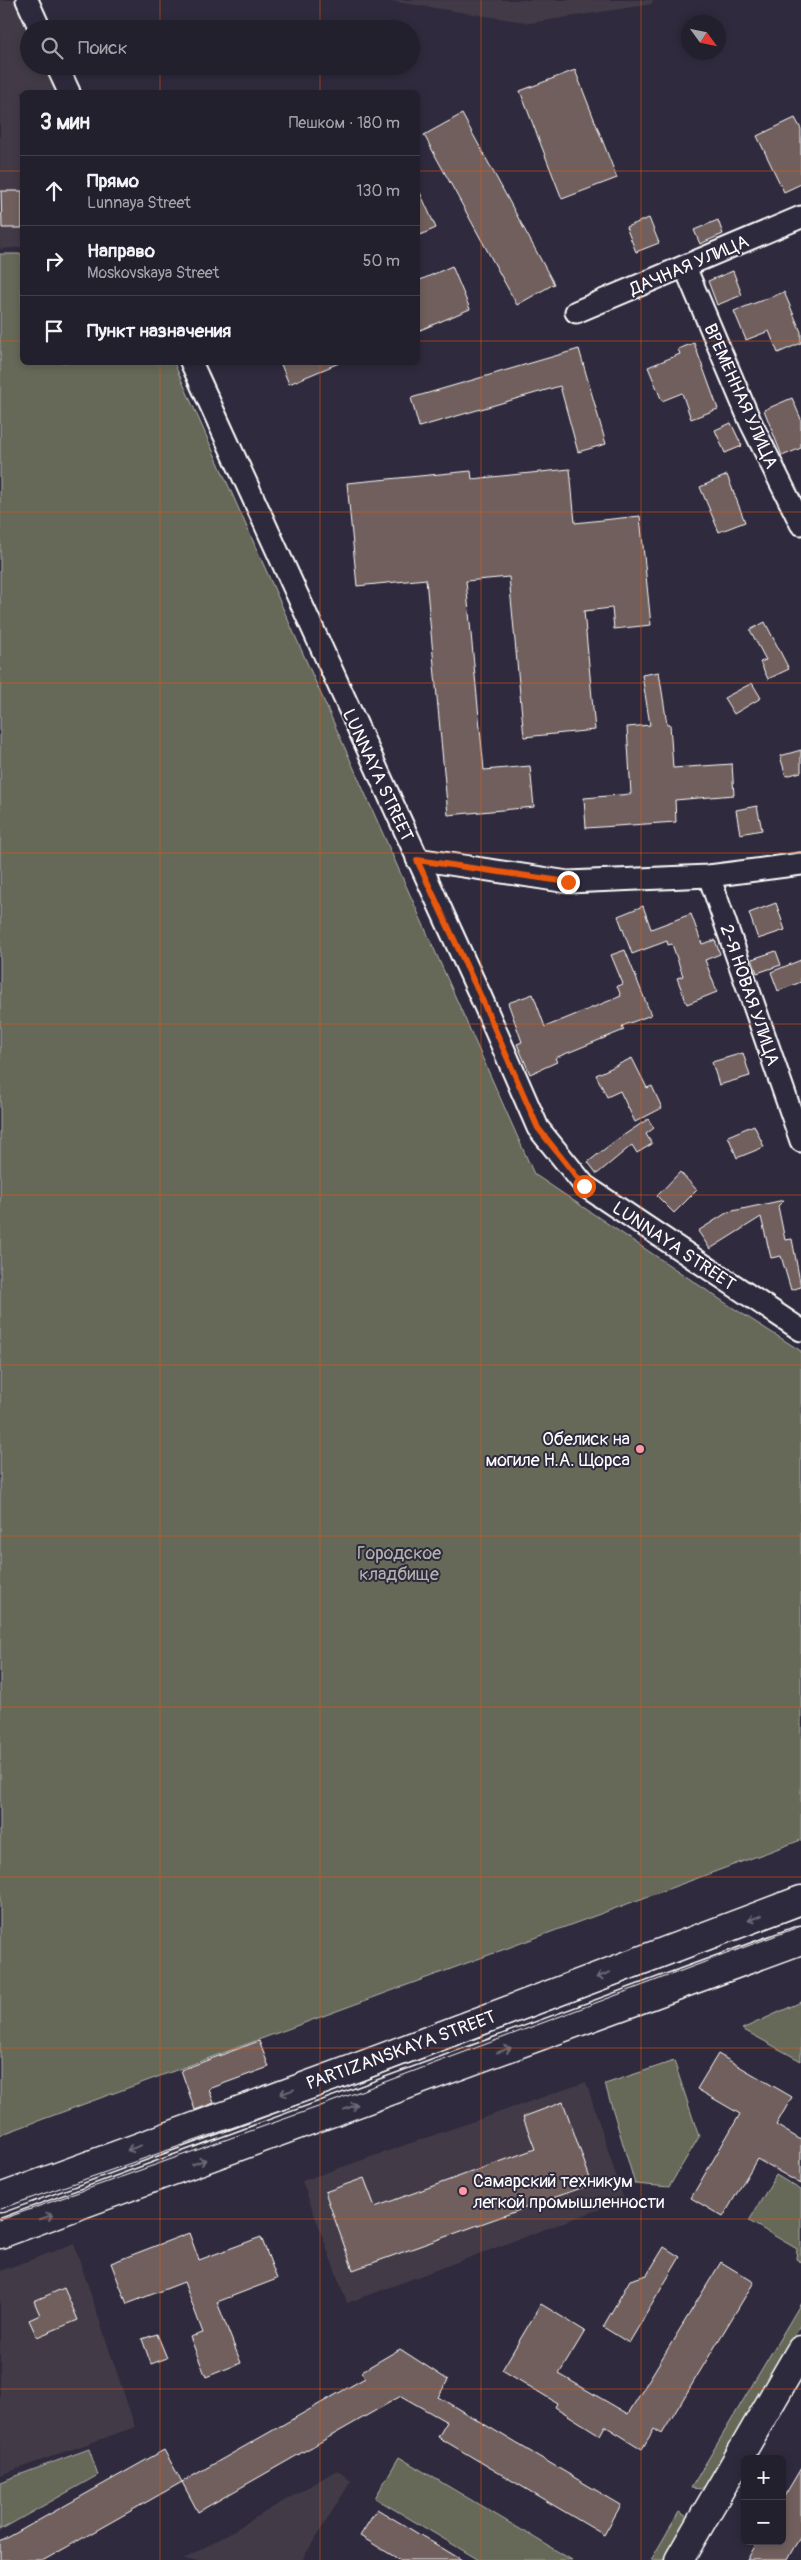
<!DOCTYPE html>
<html lang="ru">
<head>
<meta charset="utf-8">
<style>
	:root { --surface:#23202e; --page:#2b2836; --text:#f1f3f6; --muted:#a3a3aa; --line:#403e4a }
	body { margin:0; font-family:Pangolin,sans-serif; background:var(--page); color:var(--text) }
	.controls { position:absolute; right:15px; bottom:15px; display:grid; overflow:hidden; border-radius:8px; box-shadow:0 2px 8px #0003 }
	.controls button { width:45px; height:45px; display:grid; place-items:center; padding:0; border:0; border-bottom:1px solid var(--line); background:var(--surface); color:var(--text); font:25px sans-serif }
	.compass { position:absolute; left:681px; top:15px; width:45px; height:45px; border-radius:50%; background:var(--surface); box-shadow:0 2px 8px #0003; rotate:123deg }
	.stop { position:absolute; width:15px; height:15px; margin:-11px; border:4px solid #ea580c; border-radius:50%; background:#fff }
	.stop.end { background:#ea580c; border-color:#fff; box-shadow:0 1px 5px #0008 }
	.list { margin:0; padding:0; list-style:none }
	h2 { display:flex; justify-content:space-between; align-items:center; height:65px; margin:0; padding:0 20px; font-size:21px }
	h2 small { font-size:16px; font-weight:400; color:var(--muted) }
	.list li { display:grid; grid-template-columns:32px 1fr auto; gap:15px; align-items:center; box-sizing:border-box; height:70px; padding:0 20px; border-top:1px solid var(--line) }
	.list b { display:block; font-size:19px; white-space:nowrap }
	.list p { margin:0; font-size:16px; white-space:nowrap; color:var(--muted) }
	.list em { font-size:16px; font-style:normal; color:var(--muted) }
	.icon { flex:none; width:28px; height:28px; fill:none; stroke:currentColor; stroke-width:2; stroke-linecap:round; stroke-linejoin:round }
	.map { position:relative; flex:none; width:801px; height:2560px; overflow:hidden }
	.search { position:absolute; background:var(--surface); box-shadow:0 2px 8px #0003; left:20px; top:20px; width:400px; height:55px; display:flex; align-items:center; gap:12px; box-sizing:border-box; padding:0 18px; border-radius:28px; color:var(--muted); font-size:19px }
	.panel { position:absolute; background:var(--surface); box-shadow:0 2px 8px #0003; left:20px; top:90px; width:400px; height:275px; border-radius:8px }
	.map>svg:first-child { display:block }
	.built { fill:#423a47 }
	.green { fill:#666759; stroke:#b2b3ac }
	.building { fill:#705f5d; stroke:#fff }
	.lines { fill:none; stroke-linecap:round; stroke-linejoin:round }
	.street-casing { stroke:#fff; stroke-width:25 }
	.secondary-casing { stroke:#fff; stroke-width:31 }
	.street { stroke:#2f2a3d; stroke-width:21 }
	.secondary { stroke:#2f2a3d; stroke-width:28 }
	.tram { stroke:#fff; stroke-width:1 }
	.oneway { stroke:#6d6a77 }
	.route { stroke:#ea580c; stroke-width:6 }
	.grid { fill:none; stroke:#e8590c; stroke-width:1; stroke-opacity:0.55 }
	.poi-dot { fill:#ff9aa2; stroke:#2f2a3d; stroke-width:2 }
	.labels { text-anchor:middle; stroke-width:4; stroke-linejoin:round; paint-order:stroke }
	.street-label { font-size:18px; fill:#fff; stroke:#2f2a3d }
	.poi-label { font-size:18px; fill:#fff; stroke:#2f2a3d; text-anchor:end }
	.park-label { font-size:18px; fill:#b2b3ac; stroke:#2f2a3d }
</style>
</head>
<body>
<div class="map">
<svg width="801" height="2560" viewBox="0 0 801 2560">
	<rect width="100%" height="100%" fill="#2f2a3d"/>
	<filter id="ink" filterUnits="userSpaceOnUse"><feTurbulence type="fractalNoise" baseFrequency=".02" numOctaves="2"/><feDisplacementMap in="SourceGraphic" scale="10" xChannelSelector="R" yChannelSelector="G"/><feConvolveMatrix kernelMatrix="1 2 1 2 8 2 1 2 1" color-interpolation-filters="sRGB"/></filter>
	<g filter="url(#ink)">
		<g class="built">
			<path d="M 0,0 L 15,0 L 29,31 L 29,66 L 45,66 L 56,92 L 22,92 L 22,247 L 0,249 Z"/>
			<path d="M 384,0 L 653,0 L 652,4 L 530,23 Z"/>
			<path d="M 586,2082 L 624,2200 L 347,2303 L 302,2181 Z"/>
			<path d="M 74,2244 L 135,2427 L 0,2475 L 0,2271 Z"/>
			<path d="M 337,2470 L 351,2481 L 302,2560 L 183,2560 Z"/>
		</g>
		<g class="green">
			<path d="M 0,254 L 22,254 L 22,362 L 174,363 L 534,1174 L 727,1304 L 801,1351 L 801,1840 L 0,2135 Z"/>
			<path d="M 801,2002 L 801,2061 L 742,2029 Z"/>
			<path d="M 674,2061 L 699,2137 L 669,2187 L 635,2184 L 605,2084 Z"/>
			<path d="M 776,2175 L 801,2190 L 801,2262 L 796,2259 L 797,2249 L 749,2221 Z"/>
			<path d="M 801,2303 L 801,2325 L 706,2485 L 701,2489 L 691,2488 Z"/>
			<path d="M 89,2449 L 98,2475 L 0,2530 L 0,2482 Z"/>
			<path d="M 399,2457 L 572,2560 L 479,2560 L 375,2498 Z"/>
			<path d="M 679,2512 L 689,2518 L 664,2560 L 651,2560 Z"/>
		</g>
		<g class="building">
			<path d="M 575,70 L 617,178 L 562,199 L 520,91 Z"/>
			<path d="M 462,114 L 554,284 L 517,305 L 424,135 Z"/>
			<path d="M 795,118 L 801,129 L 801,184 L 784,192 L 757,136 Z"/>
			<path d="M 418,188 L 436,228 L 418,236 Z"/>
			<path d="M 1,191 L 22,191 L 22,228 L 2,228 Z"/>
			<path d="M 649,218 L 659,243 L 636,252 L 626,227 Z"/>
			<path d="M 718,220 L 723,234 L 700,244 L 694,230 Z"/>
			<path d="M 452,266 L 470,309 L 418,331 L 418,281 Z"/>
			<path d="M 733,271 L 742,295 L 717,305 L 708,281 Z"/>
			<path d="M 784,292 L 801,332 L 801,343 L 778,353 L 769,331 L 746,340 L 734,311 Z"/>
			<path d="M 694,343 L 718,409 L 691,419 L 682,393 L 662,401 L 648,367 L 680,354 L 678,349 Z"/>
			<path d="M 579,349 L 606,444 L 578,452 L 560,386 L 419,427 L 411,398 Z"/>
			<path d="M 280,362 L 339,362 L 339,363 L 289,384 Z"/>
			<path d="M 792,398 L 801,419 L 801,448 L 782,456 L 764,410 Z"/>
			<path d="M 731,423 L 742,446 L 725,453 L 715,430 Z"/>
			<path d="M 570,469 L 575,523 L 640,516 L 651,625 L 614,629 L 612,608 L 584,611 L 595,730 L 524,737 L 509,577 L 466,581 L 484,770 L 530,766 L 534,807 L 448,815 L 426,579 L 357,586 L 347,483 L 471,471 L 472,479 Z"/>
			<path d="M 727,475 L 745,522 L 719,532 L 700,487 Z"/>
			<path d="M 765,622 L 789,669 L 768,679 L 760,662 L 766,660 L 750,630 Z"/>
			<path d="M 659,672 L 667,724 L 670,724 L 673,768 L 732,764 L 734,795 L 675,800 L 676,822 L 586,828 L 584,798 L 631,794 L 627,727 L 650,725 L 642,675 Z"/>
			<path d="M 752,683 L 761,698 L 734,714 L 724,698 Z"/>
			<path d="M 801,750 L 801,772 L 786,776 L 780,756 Z"/>
			<path d="M 757,806 L 762,830 L 740,834 L 736,810 Z"/>
			<path d="M 776,903 L 785,930 L 758,939 L 749,913 Z"/>
			<path d="M 643,906 L 651,929 L 691,914 L 702,944 L 715,940 L 720,954 L 705,960 L 717,992 L 687,1004 L 677,978 L 683,976 L 672,944 L 668,945 L 667,941 L 632,954 L 618,916 Z"/>
			<path d="M 625,950 L 651,1015 L 622,1026 L 624,1030 L 555,1058 L 557,1062 L 530,1074 L 517,1044 L 522,1042 L 508,1003 L 533,994 L 545,1027 L 621,996 L 617,986 L 623,984 L 611,955 Z"/>
			<path d="M 776,951 L 781,965 L 757,973 L 752,959 Z"/>
			<path d="M 801,960 L 801,982 L 778,991 L 771,972 Z"/>
			<path d="M 743,1053 L 750,1076 L 719,1085 L 712,1062 Z"/>
			<path d="M 632,1058 L 647,1088 L 652,1086 L 662,1108 L 635,1122 L 620,1091 L 607,1097 L 596,1075 Z"/>
			<path d="M 648,1119 L 654,1128 L 646,1134 L 652,1144 L 637,1153 L 632,1145 L 597,1174 L 588,1162 L 615,1141 Z"/>
			<path d="M 754,1125 L 764,1147 L 737,1158 L 728,1136 Z"/>
			<path d="M 680,1172 L 697,1190 L 674,1213 L 657,1196 Z"/>
			<path d="M 784,1200 L 778,1206 L 785,1240 L 792,1239 L 801,1287 L 791,1290 L 781,1256 L 771,1258 L 761,1217 L 710,1249 L 698,1231 L 728,1212 Z"/>
			<path d="M 259,2041 L 269,2067 L 209,2089 L 214,2103 L 195,2110 L 181,2070 Z"/>
			<path d="M 718,2054 L 792,2097 L 776,2125 L 801,2140 L 801,2184 L 757,2159 L 723,2217 L 691,2198 L 740,2114 L 697,2089 Z"/>
			<path d="M 563,2102 L 592,2184 L 353,2270 L 325,2192 L 364,2178 L 375,2207 L 535,2149 L 523,2117 Z"/>
			<path d="M 189,2233 L 199,2260 L 261,2237 L 277,2279 L 217,2302 L 241,2363 L 206,2377 L 190,2337 L 203,2333 L 184,2282 L 127,2304 L 111,2263 Z"/>
			<path d="M 664,2247 L 680,2257 L 629,2343 L 603,2327 L 630,2280 L 647,2275 Z"/>
			<path d="M 721,2262 L 754,2282 L 662,2434 L 654,2429 L 642,2449 L 605,2426 L 600,2435 L 555,2407 L 557,2403 L 502,2370 L 541,2304 L 585,2331 L 559,2374 L 628,2414 Z"/>
			<path d="M 64,2288 L 78,2320 L 37,2337 L 29,2320 L 40,2315 L 34,2301 Z"/>
			<path d="M 157,2334 L 167,2358 L 151,2364 L 142,2339 Z"/>
			<path d="M 400,2349 L 448,2380 L 438,2397 L 621,2505 L 604,2535 L 438,2437 L 447,2422 L 401,2396 L 198,2512 L 182,2482 L 365,2378 L 362,2371 Z"/>
			<path d="M 164,2450 L 182,2482 L 44,2560 L 0,2560 L 0,2542 Z"/>
			<path d="M 801,2468 L 801,2536 L 793,2549 L 787,2560 L 747,2560 L 758,2541 L 782,2541 L 782,2500 Z"/>
			<path d="M 377,2509 L 462,2560 L 400,2560 L 360,2536 Z"/>
		</g>
		<g class="lines">
			<g class="street-casing">
				<g id="street">
					<path d="M 27,0 L 40,29"/>
					<path d="M 57,66 L 69,92"/>
					<path d="M 685,267 L 750,421 L 801,524"/>
					<path d="M 576,312 L 801,217"/>
					<path d="M 191,362 L 480,995 L 538,1128 L 585,1186 L 801,1330"/>
					<path d="M 417,859 L 568,882 L 709,876 L 801,864"/>
					<path d="M 709,876 L 801,1141"/>
				</g>
			</g>
			<g class="secondary-casing">
				<g id="secondary">
					<path d="M 0,2198 L 361,2066 L 801,1900"/>
					<path d="M 0,2234 L 801,1940"/>
					<path d="M 679,2560 L 801,2350"/>
				</g>
			</g>
			<use href="#street" class="street"/>
			<use href="#secondary" class="secondary"/>
			<g class="tram">
				<path d="M 0,2209 L 311,2100 L 801,1916"/>
				<path d="M 0,2220 L 318,2107 L 801,1926"/>
			</g>
		</g>
		<defs><path id="oneway-shaft" d="M-6 0H5M1.5-3L5.5 0L1.5 3" fill="none" stroke-width="1.6" stroke-linecap="round" stroke-linejoin="round" transform="scale(1.25)"/></defs>
		<g class="oneway">
			<use href="#oneway-shaft" transform="translate(755 1918) rotate(159)"/>
			<use href="#oneway-shaft" transform="translate(603 1975) rotate(159)"/>
			<use href="#oneway-shaft" transform="translate(504 2050) rotate(-20)"/>
			<use href="#oneway-shaft" transform="translate(287 2092) rotate(160)"/>
			<use href="#oneway-shaft" transform="translate(351 2107) rotate(-21)"/>
			<use href="#oneway-shaft" transform="translate(134 2148) rotate(160)"/>
			<use href="#oneway-shaft" transform="translate(199 2162) rotate(-20)"/>
			<use href="#oneway-shaft" transform="translate(46 2217) rotate(-20)"/>
		</g>
	</g>
	<g class="lines" filter="url(#ink)">
		<path class="route" d="M 568,882 L 417,860 L 480,995 L 538,1128 L 584,1186"/>
	</g>
	<path class="grid" d="M 160,0 L 160,29M 320,0 L 320,29M 481,0 L 481,2560M 641,0 L 641,2560M 160,66 L 160,92M 320,66 L 320,92M 0,171 L 22,171M 418,171 L 801,171M 0,341 L 22,341M 418,341 L 801,341M 160,362 L 160,2560M 320,362 L 320,2560M 0,512 L 801,512M 0,683 L 801,683M 0,853 L 801,853M 0,1024 L 801,1024M 0,1195 L 801,1195M 0,1365 L 801,1365M 0,1536 L 801,1536M 0,1707 L 801,1707M 0,1877 L 801,1877M 0,2048 L 801,2048M 0,2219 L 801,2219M 0,2389 L 801,2389"/>
	<g class="poi-dot">
		<circle cx="640" cy="1449" r="5"/>
		<circle cx="463" cy="2191" r="5"/>
	</g>
	<g class="labels">
		<g class="street-label">
			<text transform="translate(689 265) rotate(-23)" y="6">ДАЧНАЯ УЛИЦА</text>
			<text transform="translate(741 396) rotate(66)" y="6">ВРЕМЕННАЯ УЛИЦА</text>
			<text transform="translate(378 775) rotate(65)" y="6">LUNNAYA STREET</text>
			<text transform="translate(750 995) rotate(71)" y="6">2-Я НОВАЯ УЛИЦА</text>
			<text transform="translate(674 1246) rotate(34)" y="6">LUNNAYA STREET</text>
			<text transform="translate(401 2050) rotate(-20)" y="6">PARTIZANSKAYA STREET</text>
		</g>
		<g class="poi-label">
			<text x="630" y="1445">Обелиск на<tspan x="630" dy="21">могиле Н.А. Щорса</tspan></text>
			<text x="473" y="2187" text-anchor="start">Самарский техникум<tspan x="473" dy="21">легкой промышленности</tspan></text>
		</g>
		<g class="park-label">
			<text x="399" y="1559">Городское<tspan x="399" dy="21">кладбище</tspan></text>
		</g>
	</g>
</svg>
<div class="controls">
<button>+</button>
<button>−</button>
</div>
<svg class="compass" viewBox="-18 -18 36 36"><path d="M0-13l5 13h-10z" fill="#e53935"/><path d="M0 13l5-13h-10z" fill="#a3a3aa"/></svg>
<div class="stop" style="left:584px;top:1186px"></div>
<div class="stop end" style="left:568px;top:882px"></div>
<div class="search"><svg class="icon" aria-label="search" viewBox="0 0 24 24"><circle cx="10" cy="10" r="6"/><path d="M15 15l6 6"/></svg>Поиск</div>
<section class="panel">
<h2>3 мин<small>Пешком · 180 m</small></h2>
<ul class="list">
<li><svg class="icon" aria-label="ahead" viewBox="0 0 24 24"><path d="M12 20V5M6 11l6-6 6 6"/></svg><div><b>Прямо</b><p>Lunnaya Street</p></div><em>130 m</em></li>
<li><svg class="icon" aria-label="right" viewBox="0 0 24 24"><path d="M7 20v-9h11M14 6l5 5-5 5"/></svg><div><b>Направо</b><p>Moskovskaya Street</p></div><em>50 m</em></li>
<li><svg class="icon" aria-label="arrive" viewBox="0 0 24 24"><path d="M6 21V4h12l-3 4 3 4H6"/></svg><div><b>Пункт назначения</b></div></li>
</ul>
</section>
</div>
</body>
</html>
